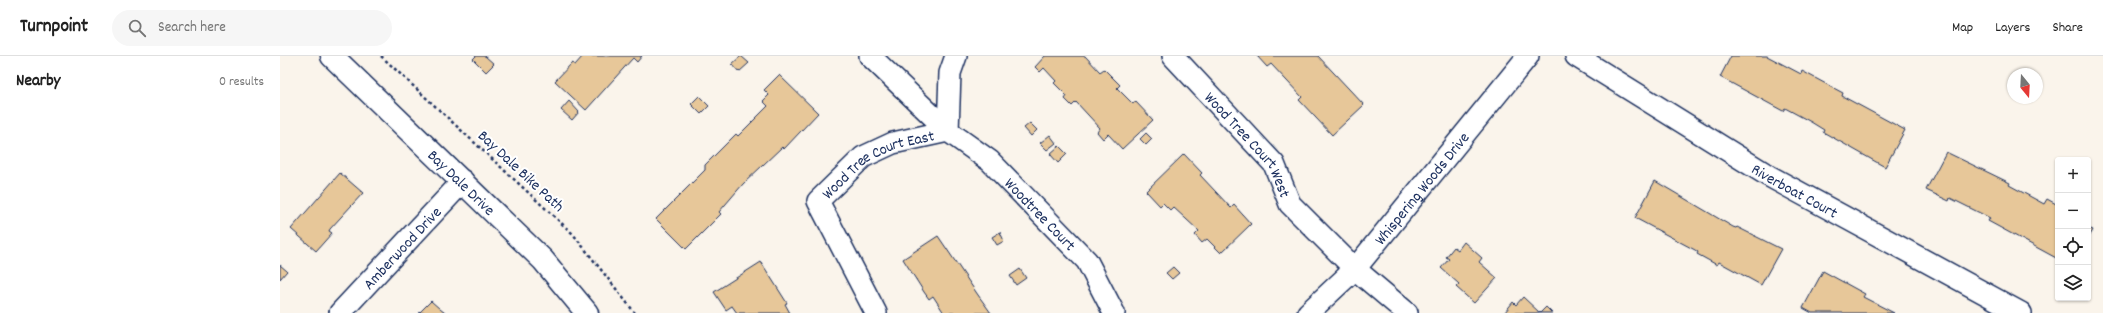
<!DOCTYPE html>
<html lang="en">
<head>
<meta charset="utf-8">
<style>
	:root { --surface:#fff; --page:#f6f6f6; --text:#222; --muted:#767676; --line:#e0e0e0 }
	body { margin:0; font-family:Dekko,sans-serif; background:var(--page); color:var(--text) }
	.controls { position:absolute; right:12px; bottom:12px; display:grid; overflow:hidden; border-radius:4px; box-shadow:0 1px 3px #0004 }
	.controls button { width:36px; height:36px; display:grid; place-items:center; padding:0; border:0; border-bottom:1px solid var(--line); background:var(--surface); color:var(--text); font:20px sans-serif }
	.compass { position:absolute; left:1727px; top:12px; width:36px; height:36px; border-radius:50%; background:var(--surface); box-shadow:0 1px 3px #0004; rotate:162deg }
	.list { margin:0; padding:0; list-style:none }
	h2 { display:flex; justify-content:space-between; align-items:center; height:52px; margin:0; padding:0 16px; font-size:17px }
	h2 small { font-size:13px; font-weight:400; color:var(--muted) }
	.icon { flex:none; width:22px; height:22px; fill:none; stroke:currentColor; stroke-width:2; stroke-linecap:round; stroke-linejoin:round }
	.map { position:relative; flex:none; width:1823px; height:257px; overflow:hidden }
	header { display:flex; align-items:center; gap:24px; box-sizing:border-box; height:56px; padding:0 20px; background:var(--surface); border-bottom:1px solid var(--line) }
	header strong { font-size:19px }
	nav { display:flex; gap:22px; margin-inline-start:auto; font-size:14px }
	.search { width:280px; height:36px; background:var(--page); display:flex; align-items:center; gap:10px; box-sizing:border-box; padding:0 14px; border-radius:22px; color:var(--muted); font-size:15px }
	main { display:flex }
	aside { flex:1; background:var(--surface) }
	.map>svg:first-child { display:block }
	.building { fill:#e7c799; stroke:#1b2f5e }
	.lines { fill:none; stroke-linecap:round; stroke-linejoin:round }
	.minor-casing { stroke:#1b2f5e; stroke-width:24 }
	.tertiary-casing { stroke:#1b2f5e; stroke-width:25 }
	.path { stroke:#1b2f5e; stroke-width:2.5; stroke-dasharray:3 3; stroke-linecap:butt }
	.minor { stroke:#fff; stroke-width:21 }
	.tertiary { stroke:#fff; stroke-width:22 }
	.labels { text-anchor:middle; stroke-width:4; stroke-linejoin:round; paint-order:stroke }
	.street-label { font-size:16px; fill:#1b2f5e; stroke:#fff }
</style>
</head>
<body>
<header>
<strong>Turnpoint</strong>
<div class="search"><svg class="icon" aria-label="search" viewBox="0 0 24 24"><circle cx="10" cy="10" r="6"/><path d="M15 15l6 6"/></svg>Search here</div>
<nav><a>Map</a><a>Layers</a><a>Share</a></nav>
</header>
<main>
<aside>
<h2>Nearby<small>0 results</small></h2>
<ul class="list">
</ul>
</aside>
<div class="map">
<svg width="1823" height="257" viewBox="0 0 1823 257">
	<rect width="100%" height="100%" fill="#faf4eb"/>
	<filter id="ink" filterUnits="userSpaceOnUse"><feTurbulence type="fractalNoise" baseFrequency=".025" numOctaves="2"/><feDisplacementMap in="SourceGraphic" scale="8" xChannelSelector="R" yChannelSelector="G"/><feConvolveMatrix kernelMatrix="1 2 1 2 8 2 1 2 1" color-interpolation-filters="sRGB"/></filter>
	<g filter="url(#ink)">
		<g class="building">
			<path d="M 196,0 L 205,0 L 214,8 L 206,16 L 193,3 Z"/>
			<path d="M 303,0 L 362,0 L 357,6 L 353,2 L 306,54 L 275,25 L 292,7 L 295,9 Z"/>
			<path d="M 461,0 L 469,7 L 459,16 L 452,8 Z"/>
			<path d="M 765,0 L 805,0 L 820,16 L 824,13 L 840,29 L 837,32 L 853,48 L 855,45 L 873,64 L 842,93 L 828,78 L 823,83 L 817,76 L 820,72 L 796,46 L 792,50 L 785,43 L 787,40 L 774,27 L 776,25 L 764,12 L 760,16 L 755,11 Z"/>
			<path d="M 977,0 L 1038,0 L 1084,49 L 1052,79 L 1019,44 L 1022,41 L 991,8 L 987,11 Z"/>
			<path d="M 1451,0 L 1487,0 L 1521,18 L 1522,15 L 1548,29 L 1563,37 L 1562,40 L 1625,74 L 1605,111 L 1543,76 L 1544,74 L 1531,66 L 1505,52 L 1503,55 L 1440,21 Z"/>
			<path d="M 499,19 L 538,57 L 504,93 L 502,91 L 463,128 L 439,156 L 441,158 L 406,193 L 376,163 L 425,114 L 425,109 L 456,78 L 458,80 L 488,50 L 483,45 L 489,39 L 484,34 Z"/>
			<path d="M 419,40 L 429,50 L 421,58 L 411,48 Z"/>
			<path d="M 289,45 L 299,56 L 292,64 L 281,54 Z"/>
			<path d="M 750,67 L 757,74 L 751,80 L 744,72 Z"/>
			<path d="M 866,77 L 872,83 L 866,89 L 860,83 Z"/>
			<path d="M 770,79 L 776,87 L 767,94 L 760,87 Z"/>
			<path d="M 779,90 L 787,98 L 778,107 L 770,98 Z"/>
			<path d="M 1666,96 L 1730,127 L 1729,129 L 1764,148 L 1767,143 L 1778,149 L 1778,203 L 1708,165 L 1710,162 L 1670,142 L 1669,145 L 1646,134 Z"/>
			<path d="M 904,98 L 922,117 L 920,119 L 951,152 L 954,149 L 971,168 L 941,197 L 927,183 L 922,187 L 915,179 L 919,175 L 893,151 L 890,154 L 883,147 L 880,150 L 866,135 Z"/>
			<path d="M 60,117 L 83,137 L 50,173 L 49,175 L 52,177 L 36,195 L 11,173 Z"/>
			<path d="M 1375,125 L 1453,171 L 1456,172 L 1457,171 L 1501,193 L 1481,229 L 1439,206 L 1437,209 L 1417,198 L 1418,196 L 1415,194 L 1355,162 Z"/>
			<path d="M 1808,172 L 1813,174 L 1808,183 Z"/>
			<path d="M 720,176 L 724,185 L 717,189 L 712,181 Z"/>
			<path d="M 658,180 L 698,239 L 711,257 L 664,257 L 653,240 L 649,243 L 644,236 L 623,203 Z"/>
			<path d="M 1184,186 L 1202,202 L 1199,206 L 1217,222 L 1194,247 L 1176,231 L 1179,228 L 1161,212 L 1169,203 L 1166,201 L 1174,191 L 1178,194 Z"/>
			<path d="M 481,206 L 507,247 L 505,248 L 510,257 L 457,257 L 452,250 L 446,254 L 434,236 Z"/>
			<path d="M 0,209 L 7,215 L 0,223 Z"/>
			<path d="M 893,211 L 899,217 L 892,223 L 886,217 Z"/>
			<path d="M 740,213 L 746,222 L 736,229 L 730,220 Z"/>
			<path d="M 1543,215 L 1585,238 L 1583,241 L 1614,257 L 1532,257 L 1523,252 Z"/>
			<path d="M 1243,241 L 1260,257 L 1266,251 L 1272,257 L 1227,257 L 1225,256 L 1233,246 L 1236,249 Z"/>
			<path d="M 151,245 L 160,253 L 165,257 L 139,257 Z"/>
		</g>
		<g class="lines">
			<g class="minor-casing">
				<g id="minor">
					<path id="s1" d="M 590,0 L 668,75 L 710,105 L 807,205 L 834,257"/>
					<path id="s2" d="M 893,0 L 994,108 L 1010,148 L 1075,213 L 1127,257"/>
					<path id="s3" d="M 1296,0 L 1489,120 L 1741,257"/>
					<path d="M 668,75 L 670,17 L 676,0"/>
					<path id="s4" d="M 60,257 L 183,125"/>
					<path id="s5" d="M 596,257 L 538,145 L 583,101 L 613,87 L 668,75"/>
					<path id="s6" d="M 1028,257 L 1075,213 L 1248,0"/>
				</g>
			</g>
			<g class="tertiary-casing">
				<g id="tertiary">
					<path id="s7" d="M 52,0 L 263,204 L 307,257"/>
				</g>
			</g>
			<path class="path" d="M 101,0 L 293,178 L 355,257"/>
			<use href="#minor" class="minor"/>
			<use href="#tertiary" class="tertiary"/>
		</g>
	</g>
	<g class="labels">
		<g class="street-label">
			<text dy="6" stroke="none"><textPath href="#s2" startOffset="117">Wood Tree Court West</textPath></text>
			<text dy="6" stroke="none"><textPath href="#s5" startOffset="199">Wood Tree Court East</textPath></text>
			<text transform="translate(242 114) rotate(43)" y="6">Bay Dale Bike Path</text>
			<text dy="6" stroke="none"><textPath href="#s7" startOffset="181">Bay Dale Drive</textPath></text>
			<text dy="6" stroke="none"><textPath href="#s6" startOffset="169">Whispering Woods Drive</textPath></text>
			<text dy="6" stroke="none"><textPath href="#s3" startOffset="257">Riverboat Court</textPath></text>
			<text dy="6" stroke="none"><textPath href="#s1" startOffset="233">Woodtree Court</textPath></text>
			<text dy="6" stroke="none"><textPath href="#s4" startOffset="90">Amberwood Drive</textPath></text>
		</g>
	</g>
</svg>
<div class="controls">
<button>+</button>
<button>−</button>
<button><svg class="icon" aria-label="locate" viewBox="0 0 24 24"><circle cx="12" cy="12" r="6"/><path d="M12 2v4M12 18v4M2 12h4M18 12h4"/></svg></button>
<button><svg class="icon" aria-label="layers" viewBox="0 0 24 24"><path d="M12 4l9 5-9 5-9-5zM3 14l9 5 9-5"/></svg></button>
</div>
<svg class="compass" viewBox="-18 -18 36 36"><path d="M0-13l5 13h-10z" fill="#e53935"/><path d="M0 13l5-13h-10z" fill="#767676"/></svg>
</div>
</main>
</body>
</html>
